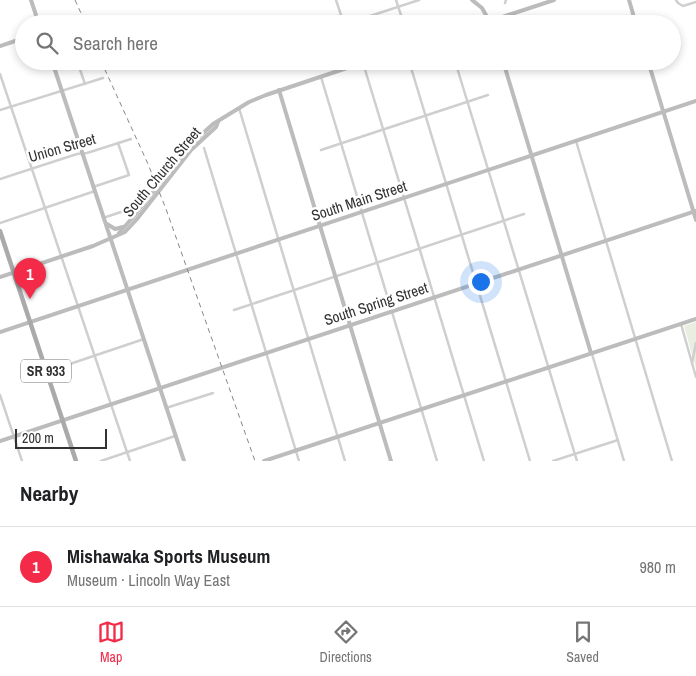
<!DOCTYPE html>
<html lang="en">
<head>
<meta charset="utf-8">
<style>
	:root { --surface:#fff; --page:#f2f2f2; --text:#202124; --muted:#757577; --line:#e0e0e0; --accent:#f32a48 }
	body { margin:0; font-family:"Archivo Narrow",sans-serif; background:var(--page); color:var(--text) }
	.scale { position:absolute; left:15px; bottom:12px; width:92px; box-sizing:border-box; padding-left:5px; border:2px solid #323232; border-top:0; font-size:14px; line-height:18px; white-space:nowrap; color:#323232; -webkit-text-stroke:4px #fff; paint-order:stroke }
	.you { position:absolute; left:480px; top:281px; width:18px; height:18px; margin:-12px; border:4px solid #fff; border-radius:50%; background:#1a73e8; box-shadow:0 0 0 8px #1a73e833 }
	.badge { display:grid; place-items:center; width:32px; height:32px; border-radius:50%; background:var(--accent); color:#fff; font-size:16px; font-weight:700 }
	.pin { position:absolute; translate:-50% -41px; filter:drop-shadow(0 1px 2px #0008) }
	.pin::after { content:''; position:absolute; top:26px; width:18px; height:15px; background:inherit; clip-path:polygon(0 0,100% 0,50% 100%) }
	.list { margin:0; padding:0; list-style:none }
	h2 { display:flex; justify-content:space-between; align-items:center; height:65px; margin:0; padding:0 20px; font-size:21px }
	h2 small { font-size:16px; font-weight:400; color:var(--muted) }
	.list li { display:grid; grid-template-columns:32px 1fr auto; gap:15px; align-items:center; box-sizing:border-box; height:80px; padding:0 20px; border-top:1px solid var(--line) }
	.list b { display:block; font-size:19px; white-space:nowrap }
	.list p { margin:0; font-size:16px; white-space:nowrap; color:var(--muted) }
	.list em { font-size:16px; font-style:normal; color:var(--muted) }
	.icon { flex:none; width:28px; height:28px; fill:none; stroke:currentColor; stroke-width:2; stroke-linecap:round; stroke-linejoin:round }
	.map { position:relative; flex:none; width:696px; height:461px; overflow:hidden }
	.search { position:absolute; background:var(--surface); box-shadow:0 2px 8px #0003; left:15px; right:15px; top:15px; height:55px; display:flex; align-items:center; gap:12px; box-sizing:border-box; padding:0 18px; border-radius:28px; color:var(--muted); font-size:19px }
	.sheet { height:145px; background:var(--surface) }
	nav { display:flex; justify-content:space-around; align-items:center; box-sizing:border-box; height:70px; border-top:1px solid var(--line); background:var(--surface); font-size:14px; color:var(--muted) }
	nav a { display:grid; justify-items:center; gap:2px }
	nav .on { color:var(--accent) }
	.map>svg:first-child { display:block }
	.green { fill:#e9efe0 }
	.lines { fill:none; stroke-linecap:round; stroke-linejoin:round }
	.street { stroke:#cfcfcf; stroke-width:2.5 }
	.secondary { stroke:#bcbcbc; stroke-width:4 }
	.primary { stroke:#aaa; stroke-width:4.5 }
	.rail { stroke:#878787; stroke-width:1; stroke-dasharray:5 4; stroke-linecap:butt }
	.labels { text-anchor:middle; stroke-width:5; stroke-linejoin:round; paint-order:stroke }
	.shield { fill:#fff; stroke:#707070; stroke-width:1 }
	.shield-label { font-size:14px; font-weight:bold; fill:#323232 }
	.street-label { font-size:15px; fill:#323232; stroke:#fff }
</style>
</head>
<body>
<div class="map">
<svg width="696" height="461" viewBox="0 0 696 461">
	<rect width="100%" height="100%" fill="#fff"/>
	<path class="green" d="M 696,322 L 696,369 L 684,326 Z"/>
	<g class="lines">
		<g class="street">
			<path d="M 336,0 L 344,24"/>
			<path d="M 396,0 L 404,24"/>
			<path d="M 676,0 L 678,3 L 683,6 L 696,2"/>
			<path d="M 505,3 L 506,0"/>
			<path d="M 367,17 L 419,0"/>
			<path d="M 77,61 L 85,84"/>
			<path d="M 409,61 L 530,461"/>
			<path d="M 455,61 L 577,461"/>
			<path d="M 363,63 L 484,461"/>
			<path d="M 0,74 L 130,461"/>
			<path d="M 321,77 L 437,461"/>
			<path d="M 239,108 L 345,461"/>
			<path d="M 0,110 L 103,78"/>
			<path d="M 576,141 L 672,461"/>
			<path d="M 204,148 L 299,461"/>
			<path d="M 321,150 L 488,95"/>
			<path d="M 0,179 L 77,154 L 87,153 L 131,139"/>
			<path d="M 93,187 L 129,175 L 118,143"/>
			<path d="M 103,218 L 133,208"/>
			<path d="M 0,223 L 95,191"/>
			<path d="M 234,310 L 524,214"/>
			<path d="M 681,324 L 692,363"/>
			<path d="M 696,343 L 692,363 L 696,377"/>
			<path d="M 592,354 L 624,461"/>
			<path d="M 46,372 L 144,339"/>
			<path d="M 0,395 L 22,461"/>
			<path d="M 166,408 L 213,393"/>
			<path d="M 101,461 L 175,436"/>
			<path d="M 553,461 L 618,440"/>
		</g>
		<g class="secondary">
			<path d="M 31,0 L 39,24"/>
			<path d="M 472,0 L 482,8 L 491,24"/>
			<path d="M 629,0 L 636,24"/>
			<path d="M 481,24 L 554,0"/>
			<path d="M 0,46 L 24,38"/>
			<path d="M 52,61 L 184,461"/>
			<path d="M 503,61 L 591,353"/>
			<path d="M 648,61 L 696,220"/>
			<path d="M 279,90 L 391,461"/>
			<path d="M 107,224 L 115,229 L 123,227"/>
			<path d="M 119,233 L 134,216 L 188,147 L 213,124 L 249,102 L 266,95 L 368,61"/>
			<path d="M 0,277 L 93,246 L 125,232 L 137,219 L 191,150 L 216,127 L 218,122"/>
			<path d="M 0,332 L 696,101"/>
			<path d="M 0,441 L 696,211"/>
			<path d="M 264,461 L 696,319"/>
		</g>
		<path class="primary" d="M 0,231 L 76,461"/>
		<g class="rail">
			<path d="M 75,0 L 86,24"/>
			<path d="M 101,61 L 148,164 L 166,209 L 255,461"/>
		</g>
	</g>
	<g class="labels">
		<rect class="shield" x="21" y="359.5" width="50" height="23" rx="4"/>
		<g class="shield-label">
			<text x="46" y="376">SR 933</text>
		</g>
		<g class="street-label">
			<text transform="translate(62 148) rotate(-16)" y="5">Union Street</text>
			<text transform="translate(162 172) rotate(-50)" y="5">South Church Street</text>
			<text transform="translate(359 201) rotate(-18)" y="5">South Main Street</text>
			<text transform="translate(376 304) rotate(-18)" y="5">South Spring Street</text>
		</g>
	</g>
</svg>
<div class="scale">200 m</div>
<div class="you"></div>
<div class="pin badge" style="left:30px;top:299px">1</div>
<div class="search"><svg class="icon" aria-label="search" viewBox="0 0 24 24"><circle cx="10" cy="10" r="6"/><path d="M15 15l6 6"/></svg>Search here</div>
</div>
<section class="sheet">
<h2>Nearby<small></small></h2>
<ul class="list">
<li><span class="badge">1</span><div><b>Mishawaka Sports Museum</b><p>Museum · Lincoln Way East</p></div><em>980 m</em></li>
</ul>
</section>
<nav>
<a class="on"><svg class="icon" aria-label="map" viewBox="0 0 24 24"><path d="M3 6l6-2 6 2 6-2v14l-6 2-6-2-6 2zM9 4v14M15 6v14"/></svg>Map</a>
<a><svg class="icon" aria-label="directions" viewBox="0 0 24 24"><path d="M12 3l9 9-9 9-9-9zM9 14v-3h6M13 9l2 2-2 2"/></svg>Directions</a>
<a><svg class="icon" aria-label="saved" viewBox="0 0 24 24"><path d="M7 4h10v16l-5-4-5 4z"/></svg>Saved</a>
</nav>
</body>
</html>
